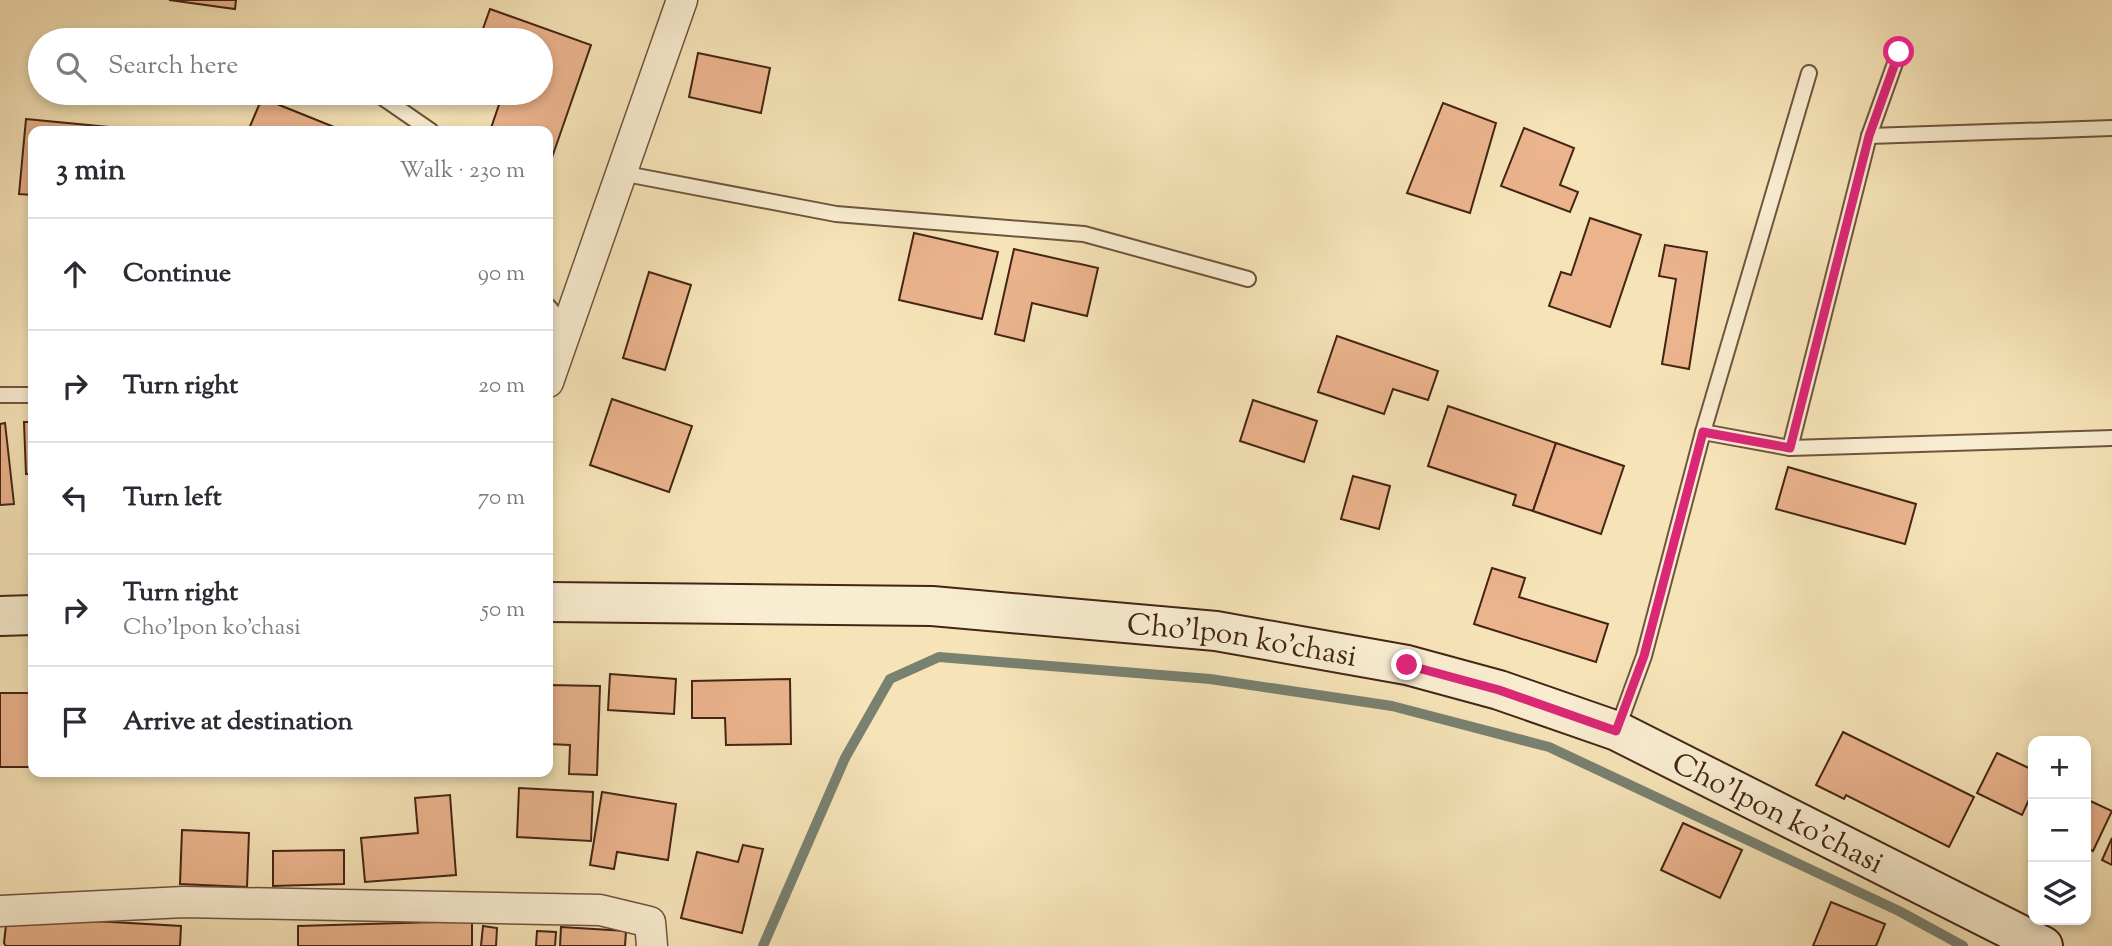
<!DOCTYPE html>
<html lang="en">
<head>
<meta charset="utf-8">
<style>
	:root { --surface:#fff; --page:#f2f2f3; --text:#2b2b33; --muted:#7c7c81; --line:#e1e1e2 }
	body { margin:0; font-family:"Sorts Mill Goudy",serif; background:var(--page); color:var(--text) }
	.controls { position:absolute; right:21px; bottom:21px; display:grid; overflow:hidden; border-radius:14px; box-shadow:0 4px 10px #0003 }
	.controls button { width:63px; height:63px; display:grid; place-items:center; padding:0; border:0; border-bottom:2px solid var(--line); background:var(--surface); color:var(--text); font:35px sans-serif }
	.stop { position:absolute; width:21px; height:21px; margin:-16px; border:5px solid #db2777; border-radius:50%; background:#fff }
	.stop.end { background:#db2777; border-color:#fff; box-shadow:0 2px 7px #0008 }
	.list { margin:0; padding:0; list-style:none }
	h2 { display:flex; justify-content:space-between; align-items:center; height:91px; margin:0; padding:0 28px; font-size:30px }
	h2 small { font-size:23px; font-weight:400; color:var(--muted) }
	.list li { display:grid; grid-template-columns:46px 1fr auto; gap:21px; align-items:center; box-sizing:border-box; height:112px; padding:0 28px; border-top:2px solid var(--line) }
	.list b { display:block; font-size:26px; white-space:nowrap }
	.list p { margin:0; font-size:23px; white-space:nowrap; color:var(--muted) }
	.list em { font-size:23px; font-style:normal; color:var(--muted) }
	.icon { flex:none; width:38px; height:38px; fill:none; stroke:currentColor; stroke-width:2; stroke-linecap:round; stroke-linejoin:round }
	.map { position:relative; flex:none; width:2112px; height:946px; overflow:hidden }
	.search { position:absolute; background:var(--surface); box-shadow:0 4px 10px #0003; left:28px; top:28px; width:525px; height:77px; display:flex; align-items:center; gap:18px; box-sizing:border-box; padding:0 24px; border-radius:38px; color:var(--muted); font-size:26px }
	.panel { position:absolute; background:var(--surface); box-shadow:0 4px 10px #0003; left:28px; top:126px; width:525px; height:651px; border-radius:14px }
	.map>svg:first-child { display:block }
	.lines { fill:none; stroke-linecap:round; stroke-linejoin:round }
	.stream { stroke:#798171; stroke-width:10 }
	.building { fill:#ebb48d; stroke:#442415; stroke-width:2 }
	.service-casing { stroke:#70543e; stroke-width:18 }
	.minor-casing { stroke:#70543e; stroke-width:33 }
	.secondary-casing { stroke:#442415; stroke-width:42 }
	.service { stroke:#f9edd1; stroke-width:14 }
	.minor { stroke:#f9edd1; stroke-width:30 }
	.secondary { stroke:#f9edd1; stroke-width:38 }
	.route { stroke:#db2777; stroke-width:9 }
	.labels { text-anchor:middle; stroke-width:7; stroke-linejoin:round; paint-order:stroke }
	.street-label { font-size:30px; fill:#442415; stroke:#f9edd1 }
</style>
</head>
<body>
<div class="map">
<svg width="2112" height="946" viewBox="0 0 2112 946">
	<rect width="100%" height="100%" fill="#f6e4b8"/>
	<filter id="stains"><feTurbulence type="fractalNoise" baseFrequency=".00286" numOctaves="4"/><feColorMatrix values="0 0 0 0 .2 0 0 0 0 .09 0 0 0 0 .02 0 0 0 .5 -.17"/></filter>
	<radialGradient id="worn" r=".72"><stop offset=".6" stop-color="#630" stop-opacity="0"/><stop offset="1" stop-color="#630" stop-opacity=".3"/></radialGradient>
	<g class="lines">
		<path class="stream" d="M 763,946 L 845,758 L 890,679 L 939,657 L 1210,679 L 1392,706 L 1549,747 L 1899,911 L 1963,946"/>
	</g>
	<g class="building">
		<path d="M 169,0 L 236,0 L 235,9 Z"/>
		<path d="M 490,9 L 591,45 L 548,169 L 548,131 L 490,131 L 503,93 L 541,93 L 541,40 L 479,40 Z"/>
		<path d="M 698,53 L 770,68 L 761,113 L 689,97 Z"/>
		<path d="M 262,98 L 344,131 L 248,131 Z"/>
		<path d="M 1443,103 L 1496,123 L 1470,213 L 1407,193 Z"/>
		<path d="M 26,119 L 108,127 L 107,131 L 33,131 L 33,195 L 19,194 Z"/>
		<path d="M 1524,128 L 1574,148 L 1560,185 L 1578,192 L 1570,212 L 1501,186 Z"/>
		<path d="M 1590,218 L 1641,235 L 1610,327 L 1549,306 L 1561,272 L 1571,275 Z"/>
		<path d="M 914,233 L 998,252 L 982,319 L 899,300 Z"/>
		<path d="M 1665,245 L 1707,252 L 1689,369 L 1662,364 L 1676,279 L 1659,276 Z"/>
		<path d="M 1014,249 L 1098,268 L 1087,316 L 1032,303 L 1024,341 L 995,334 Z"/>
		<path d="M 649,272 L 691,285 L 665,370 L 623,358 Z"/>
		<path d="M 1337,336 L 1438,371 L 1428,400 L 1393,389 L 1384,414 L 1318,392 Z"/>
		<path d="M 612,399 L 692,426 L 669,492 L 590,465 Z"/>
		<path d="M 1253,400 L 1317,421 L 1304,462 L 1240,441 Z"/>
		<path d="M 1448,406 L 1556,443 L 1533,511 L 1513,505 L 1516,495 L 1428,466 Z"/>
		<path d="M 24,422 L 33,422 L 33,474 L 26,474 Z"/>
		<path d="M 5,423 L 14,504 L 0,505 L 0,424 Z"/>
		<path d="M 1556,443 L 1624,466 L 1601,534 L 1533,511 Z"/>
		<path d="M 1788,467 L 1916,504 L 1905,544 L 1776,509 Z"/>
		<path d="M 1353,476 L 1390,486 L 1379,529 L 1341,519 Z"/>
		<path d="M 1492,568 L 1525,578 L 1519,597 L 1608,624 L 1596,662 L 1474,624 Z"/>
		<path d="M 610,674 L 676,679 L 674,714 L 608,710 Z"/>
		<path d="M 790,679 L 791,744 L 726,745 L 725,718 L 692,718 L 692,681 Z"/>
		<path d="M 548,685 L 600,686 L 597,775 L 569,774 L 570,745 L 548,744 Z"/>
		<rect x="0" y="693" width="33" height="74"/>
		<path d="M 1843,732 L 1974,797 L 1949,847 L 1846,795 L 1844,799 L 1816,785 Z"/>
		<path d="M 1997,753 L 2033,770 L 2033,791 L 2022,815 L 1977,793 Z"/>
		<path d="M 254,772 L 348,772 L 348,774 L 254,775 Z"/>
		<path d="M 519,788 L 593,792 L 591,841 L 517,837 Z"/>
		<path d="M 602,792 L 676,804 L 668,860 L 617,852 L 614,869 L 590,865 Z"/>
		<path d="M 450,795 L 456,875 L 365,882 L 361,838 L 418,833 L 415,798 Z"/>
		<path d="M 2086,799 L 2112,811 L 2093,851 L 2086,847 Z"/>
		<path d="M 1683,823 L 1742,850 L 1720,898 L 1661,870 Z"/>
		<path d="M 182,830 L 249,833 L 247,887 L 180,884 Z"/>
		<path d="M 2112,838 L 2112,865 L 2102,860 Z"/>
		<path d="M 743,845 L 763,849 L 742,933 L 681,918 L 697,852 L 738,862 Z"/>
		<path d="M 344,850 L 344,884 L 273,886 L 273,851 Z"/>
		<path d="M 1831,902 L 1885,924 L 1876,946 L 1813,946 Z"/>
		<path d="M 94,921 L 181,926 L 180,946 L 6,946 L 4,943 L 6,925 Z"/>
		<path d="M 472,921 L 472,946 L 298,946 L 298,926 Z"/>
		<path d="M 483,926 L 497,928 L 496,946 L 481,946 Z"/>
		<path d="M 561,927 L 626,931 L 625,946 L 560,946 Z"/>
		<path d="M 537,931 L 556,932 L 555,946 L 536,946 Z"/>
	</g>
	<g class="lines">
		<g class="service-casing">
			<g id="service">
				<path d="M 376,93 L 431,131"/>
				<path d="M 1869,136 L 2112,128"/>
				<path d="M 621,173 L 836,214 L 1084,234 L 1248,279"/>
				<path d="M 548,306 L 567,328"/>
				<path d="M 0,395 L 33,395"/>
				<path d="M 1703,432 L 1790,448 L 2112,438"/>
				<path d="M 1790,448 L 1869,136 L 1899,52"/>
				<path d="M 1617,730 L 1644,656 L 1703,432 L 1809,73"/>
			</g>
		</g>
		<g class="minor-casing">
			<g id="minor">
				<path d="M 548,382 L 682,0"/>
				<path d="M 0,911 L 184,902 L 600,910 L 650,922 L 652,946"/>
			</g>
		</g>
		<g class="secondary-casing">
			<g id="secondary">
				<path id="s1" d="M 548,602 L 932,606 L 1216,631 L 1407,665 L 1499,690 L 1617,731 L 2043,946"/>
				<path d="M 0,616 L 33,615"/>
			</g>
		</g>
		<use href="#service" class="service"/>
		<use href="#minor" class="minor"/>
		<use href="#secondary" class="secondary"/>
	</g>
	<g class="lines">
		<path class="route" d="M 1407,665 L 1499,690 L 1616,731 L 1644,656 L 1703,432 L 1790,448 L 1869,136 L 1899,52"/>
	</g>
	<g class="labels">
		<g class="street-label">
			<text dy="10" stroke="none"><textPath href="#s1" startOffset="696">Cho'lpon ko'chasi</textPath></text>
			<text dy="10" stroke="none"><textPath href="#s1" startOffset="1264">Cho'lpon ko'chasi</textPath></text>
		</g>
	</g>
	<rect width="100%" height="100%" filter="url(#stains)"/>
	<rect width="100%" height="100%" fill="url(#worn)"/>
</svg>
<div class="controls">
<button>+</button>
<button>−</button>
<button><svg class="icon" aria-label="layers" viewBox="0 0 24 24"><path d="M12 4l9 5-9 5-9-5zM3 14l9 5 9-5"/></svg></button>
</div>
<div class="stop" style="left:1899px;top:52px"></div>
<div class="stop end" style="left:1407px;top:665px"></div>
<div class="search"><svg class="icon" aria-label="search" viewBox="0 0 24 24"><circle cx="10" cy="10" r="6"/><path d="M15 15l6 6"/></svg>Search here</div>
<section class="panel">
<h2>3 min<small>Walk · 230 m</small></h2>
<ul class="list">
<li><svg class="icon" aria-label="ahead" viewBox="0 0 24 24"><path d="M12 20V5M6 11l6-6 6 6"/></svg><div><b>Continue</b></div><em>90 m</em></li>
<li><svg class="icon" aria-label="right" viewBox="0 0 24 24"><path d="M7 20v-9h11M14 6l5 5-5 5"/></svg><div><b>Turn right</b></div><em>20 m</em></li>
<li><svg class="icon" aria-label="left" viewBox="0 0 24 24"><path d="M17 20v-9H6M10 6l-5 5 5 5"/></svg><div><b>Turn left</b></div><em>70 m</em></li>
<li><svg class="icon" aria-label="right" viewBox="0 0 24 24"><path d="M7 20v-9h11M14 6l5 5-5 5"/></svg><div><b>Turn right</b><p>Cho'lpon ko'chasi</p></div><em>50 m</em></li>
<li><svg class="icon" aria-label="arrive" viewBox="0 0 24 24"><path d="M6 21V4h12l-3 4 3 4H6"/></svg><div><b>Arrive at destination</b></div></li>
</ul>
</section>
</div>
</body>
</html>
